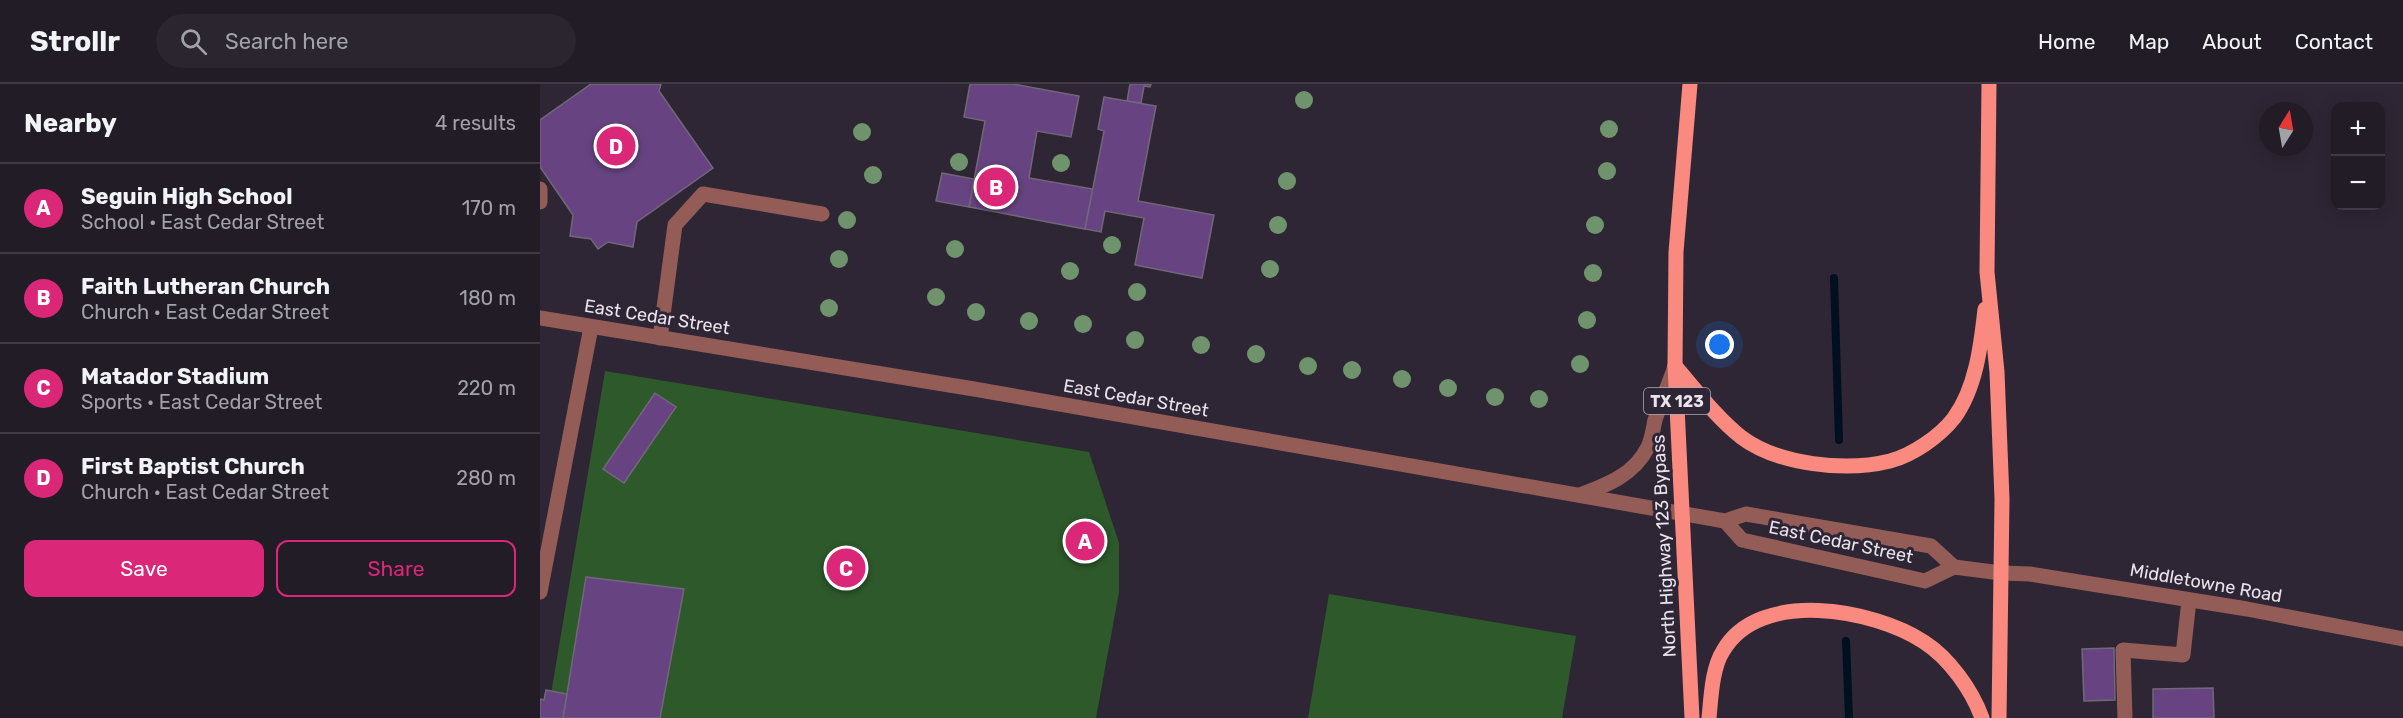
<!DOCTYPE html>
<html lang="en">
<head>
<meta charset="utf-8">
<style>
	:root { --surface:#221c27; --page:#2a252f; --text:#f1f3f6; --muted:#a2a1a7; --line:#3f3a44; --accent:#db2777 }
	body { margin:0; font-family:Rubik,sans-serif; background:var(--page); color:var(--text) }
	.controls { position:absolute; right:18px; top:18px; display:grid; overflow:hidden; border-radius:12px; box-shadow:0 3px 15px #0003 }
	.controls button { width:54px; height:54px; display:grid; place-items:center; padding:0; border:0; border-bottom:2px solid var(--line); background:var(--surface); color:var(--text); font:30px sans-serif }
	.compass { position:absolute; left:1719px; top:18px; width:54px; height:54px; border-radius:50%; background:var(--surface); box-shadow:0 3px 15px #0003; rotate:11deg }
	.you { position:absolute; left:1180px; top:261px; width:21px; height:21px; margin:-15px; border:4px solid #fff; border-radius:50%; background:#1a73e8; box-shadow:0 0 0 9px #1a73e833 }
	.badge { display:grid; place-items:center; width:39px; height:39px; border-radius:50%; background:var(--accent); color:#fff; font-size:20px; font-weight:700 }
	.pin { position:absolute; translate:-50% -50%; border:3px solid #fff; box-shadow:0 2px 6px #0006 }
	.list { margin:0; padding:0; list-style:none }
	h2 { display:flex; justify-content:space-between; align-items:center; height:78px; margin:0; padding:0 24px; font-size:26px }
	h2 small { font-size:20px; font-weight:400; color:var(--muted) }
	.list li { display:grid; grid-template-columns:39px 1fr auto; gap:18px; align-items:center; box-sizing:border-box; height:90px; padding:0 24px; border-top:2px solid var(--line) }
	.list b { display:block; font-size:22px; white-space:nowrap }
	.list p { margin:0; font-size:20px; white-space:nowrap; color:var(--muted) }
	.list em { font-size:20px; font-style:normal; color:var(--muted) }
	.actions { display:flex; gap:12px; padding:18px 24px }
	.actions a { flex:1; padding:14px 0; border:2px solid var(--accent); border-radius:12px; text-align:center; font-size:21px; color:var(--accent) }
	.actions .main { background:var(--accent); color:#fff }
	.icon { flex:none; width:33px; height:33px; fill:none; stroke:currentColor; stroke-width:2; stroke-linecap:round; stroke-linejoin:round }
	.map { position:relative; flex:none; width:1863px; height:634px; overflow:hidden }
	header { display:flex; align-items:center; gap:36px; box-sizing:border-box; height:84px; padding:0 30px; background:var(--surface); border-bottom:2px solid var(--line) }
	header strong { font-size:28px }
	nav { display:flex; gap:33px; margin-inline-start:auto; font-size:21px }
	.search { width:420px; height:54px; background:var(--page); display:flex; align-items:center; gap:15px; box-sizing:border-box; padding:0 21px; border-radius:33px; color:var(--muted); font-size:22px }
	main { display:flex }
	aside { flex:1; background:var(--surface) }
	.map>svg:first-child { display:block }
	.green { fill:#2e592b }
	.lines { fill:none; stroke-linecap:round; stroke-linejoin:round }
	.stream { stroke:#01101f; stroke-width:8 }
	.building { fill:#674481; stroke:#706778; stroke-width:1.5 }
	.service { stroke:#935c56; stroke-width:15 }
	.minor { stroke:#935c56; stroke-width:15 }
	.tertiary { stroke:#935c56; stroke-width:15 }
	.primary { stroke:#fa8a80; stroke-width:15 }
	.tree { fill:#6e936d }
	.labels { text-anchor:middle; stroke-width:6; stroke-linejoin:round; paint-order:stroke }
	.shield { fill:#2e2634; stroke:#b0aab5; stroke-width:1.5 }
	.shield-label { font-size:16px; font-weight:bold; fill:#e8e3ec }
	.street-label { font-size:18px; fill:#e8e3ec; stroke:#2e2634 }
</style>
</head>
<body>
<header>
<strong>Strollr</strong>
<div class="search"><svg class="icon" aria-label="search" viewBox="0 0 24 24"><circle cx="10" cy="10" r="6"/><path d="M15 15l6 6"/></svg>Search here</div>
<nav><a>Home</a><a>Map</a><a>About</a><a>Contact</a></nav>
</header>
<main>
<aside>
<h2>Nearby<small>4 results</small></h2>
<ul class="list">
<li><span class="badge">A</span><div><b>Seguin High School</b><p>School · East Cedar Street</p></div><em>170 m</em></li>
<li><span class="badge">B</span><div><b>Faith Lutheran Church</b><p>Church · East Cedar Street</p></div><em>180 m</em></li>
<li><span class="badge">C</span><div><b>Matador Stadium</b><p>Sports · East Cedar Street</p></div><em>220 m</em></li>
<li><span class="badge">D</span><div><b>First Baptist Church</b><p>Church · East Cedar Street</p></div><em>280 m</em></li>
</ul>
<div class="actions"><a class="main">Save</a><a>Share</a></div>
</aside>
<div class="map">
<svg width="1863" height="634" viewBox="0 0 1863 634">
	<rect width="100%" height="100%" fill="#2e2634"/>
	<g class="green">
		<path d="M 65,287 L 549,368 L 579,459 L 579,508 L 556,634 L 7,634 Z"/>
		<path d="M 789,510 L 1036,552 L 1022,634 L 768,634 Z"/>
	</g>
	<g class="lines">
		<g class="stream">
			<path d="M 1294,194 L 1299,356"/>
			<path d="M 1306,557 L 1309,634"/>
		</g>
	</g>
	<g class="building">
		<path d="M 51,0 L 121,0 L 119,7 L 173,84 L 97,138 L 93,163 L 68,158 L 58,165 L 51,155 L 30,152 L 33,131 L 0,83 L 0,36 Z"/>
		<path d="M 430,0 L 473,0 L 539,12 L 531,53 L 497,47 L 489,94 L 553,105 L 545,145 L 429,123 L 445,37 L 424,33 Z"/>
		<path d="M 590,0 L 611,0 L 610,3 L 604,2 L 601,19 L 587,17 Z"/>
		<path d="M 564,13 L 616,22 L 598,117 L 674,131 L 662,194 L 595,181 L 604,134 L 565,127 L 561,148 L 545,145 L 564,47 L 558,45 Z"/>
		<path d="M 402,89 L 434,95 L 429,123 L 396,117 Z"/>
		<path d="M 115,309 L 136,323 L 84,399 L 63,385 Z"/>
		<path d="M 46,493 L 144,505 L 120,634 L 23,634 Z"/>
		<path d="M 1574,564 L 1575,616 L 1544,617 L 1542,565 Z"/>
		<path d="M 1673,604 L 1674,634 L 1613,634 L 1613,605 Z"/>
		<path d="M 6,606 L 27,610 L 23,634 L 0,634 L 0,615 L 4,616 Z"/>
	</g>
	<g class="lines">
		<g class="service">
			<path d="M 0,105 L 0,118"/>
			<path d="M 120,254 L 135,141 L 163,110 L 282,130"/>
			<path d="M 0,508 L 51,243"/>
			<path d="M 1585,634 L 1583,566 L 1643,571 L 1649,516"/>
		</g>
		<path class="minor" d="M 1461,489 L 1490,490 L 1707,525 L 1863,555"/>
		<g class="tertiary">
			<path d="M 0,234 L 434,305 L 1185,437 L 1206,430 L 1391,462 L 1414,483"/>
			<path d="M 1040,411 C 1067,401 1094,391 1108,363 C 1112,355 1113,345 1115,336 C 1121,318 1129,300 1135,282"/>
			<path d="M 1185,437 L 1202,456 L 1385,497 L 1414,483 L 1461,489"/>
		</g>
		<g class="primary">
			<path d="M 1150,0 L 1136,168 L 1135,282 L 1152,634"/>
			<path d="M 1449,0 L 1447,188 L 1457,288 L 1462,415 L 1459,634"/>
			<path d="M 1135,282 C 1156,306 1176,333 1201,353 C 1238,381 1306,388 1350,377 C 1373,371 1400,352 1414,334 C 1436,304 1441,261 1445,225"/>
			<path d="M 1169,634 C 1171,614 1172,584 1183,567 C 1219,504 1334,525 1384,558 C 1409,574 1432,606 1442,634"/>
		</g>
	</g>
	<g class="tree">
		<circle cx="764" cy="16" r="9"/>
		<circle cx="1069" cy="45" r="9"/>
		<circle cx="322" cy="48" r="9"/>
		<circle cx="419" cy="78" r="9"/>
		<circle cx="521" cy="79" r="9"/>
		<circle cx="1067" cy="87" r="9"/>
		<circle cx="333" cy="91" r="9"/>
		<circle cx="747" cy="97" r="9"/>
		<circle cx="307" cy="136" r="9"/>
		<circle cx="738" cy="141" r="9"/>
		<circle cx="1055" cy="141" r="9"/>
		<circle cx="572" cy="161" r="9"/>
		<circle cx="415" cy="165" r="9"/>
		<circle cx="299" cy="175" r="9"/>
		<circle cx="730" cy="185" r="9"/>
		<circle cx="530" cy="187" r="9"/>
		<circle cx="1053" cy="189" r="9"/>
		<circle cx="597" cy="208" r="9"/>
		<circle cx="396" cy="213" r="9"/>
		<circle cx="289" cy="224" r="9"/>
		<circle cx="436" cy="228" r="9"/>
		<circle cx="1047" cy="236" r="9"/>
		<circle cx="489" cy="237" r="9"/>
		<circle cx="543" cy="240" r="9"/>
		<circle cx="595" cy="256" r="9"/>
		<circle cx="661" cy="261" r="9"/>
		<circle cx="716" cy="270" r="9"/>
		<circle cx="1040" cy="280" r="9"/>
		<circle cx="768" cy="282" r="9"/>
		<circle cx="812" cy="286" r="9"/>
		<circle cx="862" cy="295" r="9"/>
		<circle cx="908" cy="304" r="9"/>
		<circle cx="955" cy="313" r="9"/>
		<circle cx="999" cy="315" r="9"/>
	</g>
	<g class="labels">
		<rect class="shield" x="1104" y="304" width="66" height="26" rx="4.5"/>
		<g class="shield-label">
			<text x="1137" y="323">TX 123</text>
		</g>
		<g class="street-label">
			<text transform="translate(117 233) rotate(9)" y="6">East Cedar Street</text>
			<text transform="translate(596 314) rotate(10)" y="6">East Cedar Street</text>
			<text transform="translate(1301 458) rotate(12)" y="6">East Cedar Street</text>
			<text transform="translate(1124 462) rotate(-93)" y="6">North Highway 123 Bypass</text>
			<text transform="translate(1666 499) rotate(10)" y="6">Middletowne Road</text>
		</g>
	</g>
</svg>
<div class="controls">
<button>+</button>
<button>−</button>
</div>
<svg class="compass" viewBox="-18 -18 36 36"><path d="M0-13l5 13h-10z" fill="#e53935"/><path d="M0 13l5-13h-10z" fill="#a2a1a7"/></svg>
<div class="you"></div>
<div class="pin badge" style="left:545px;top:457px">A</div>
<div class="pin badge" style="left:456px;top:103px">B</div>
<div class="pin badge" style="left:306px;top:484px">C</div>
<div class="pin badge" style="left:76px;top:62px">D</div>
</div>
</main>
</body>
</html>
